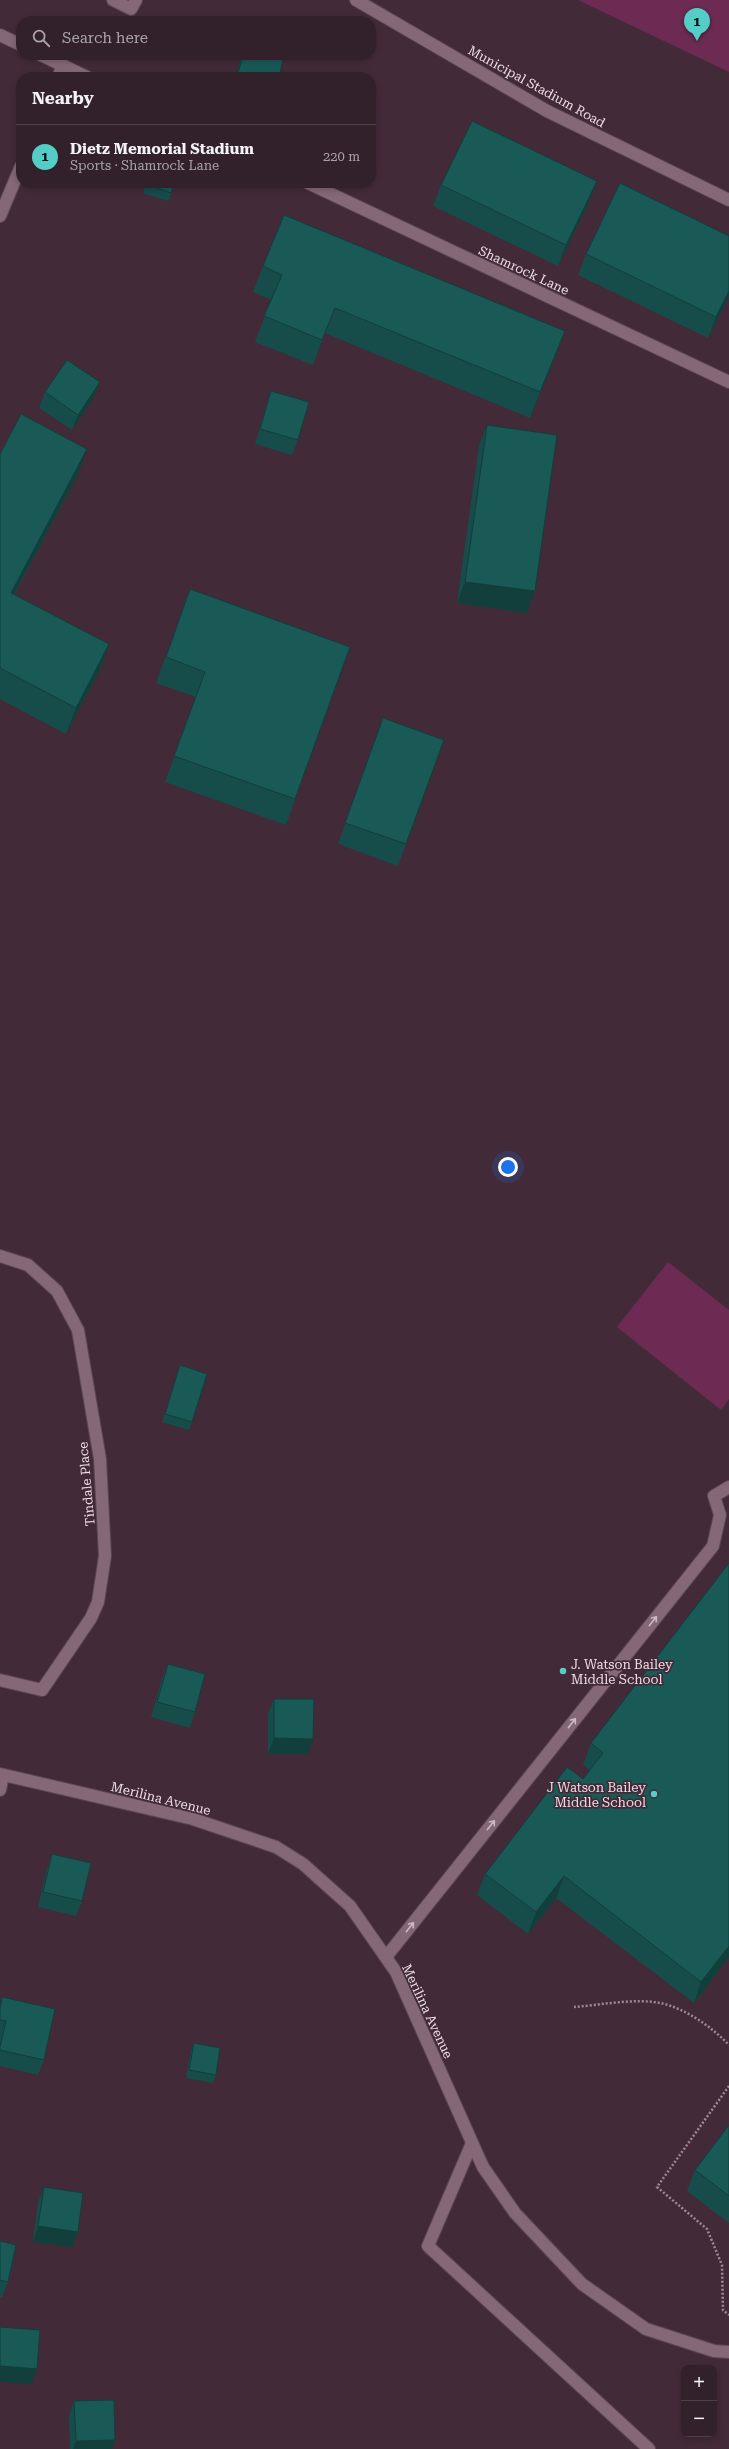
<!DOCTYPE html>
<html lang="en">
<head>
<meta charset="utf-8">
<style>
	:root { --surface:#32202a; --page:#3d2d36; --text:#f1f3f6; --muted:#a8a3a8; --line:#4d3e47; --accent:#54cdc7 }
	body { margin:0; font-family:"Roboto Serif",serif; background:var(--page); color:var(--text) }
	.controls { position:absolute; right:12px; bottom:12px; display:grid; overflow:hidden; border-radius:8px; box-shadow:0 2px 6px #0003 }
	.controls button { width:36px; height:36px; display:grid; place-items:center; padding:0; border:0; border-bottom:1px solid var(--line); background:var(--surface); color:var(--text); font:20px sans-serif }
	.you { position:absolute; left:508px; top:1167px; width:14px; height:14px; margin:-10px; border:3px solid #fff; border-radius:50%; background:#1a73e8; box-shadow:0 0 0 6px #1a73e833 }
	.badge { display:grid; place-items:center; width:26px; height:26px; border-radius:50%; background:var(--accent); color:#111; font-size:13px; font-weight:700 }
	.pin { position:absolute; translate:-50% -33px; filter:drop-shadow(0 1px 2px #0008) }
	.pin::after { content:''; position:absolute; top:21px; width:14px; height:12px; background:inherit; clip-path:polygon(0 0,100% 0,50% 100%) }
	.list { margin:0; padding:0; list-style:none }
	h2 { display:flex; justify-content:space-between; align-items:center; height:52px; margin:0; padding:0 16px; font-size:17px }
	h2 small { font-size:13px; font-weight:400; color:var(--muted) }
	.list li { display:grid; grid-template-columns:26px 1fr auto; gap:12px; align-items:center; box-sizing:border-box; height:64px; padding:0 16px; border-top:1px solid var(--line) }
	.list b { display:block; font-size:15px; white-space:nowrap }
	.list p { margin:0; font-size:13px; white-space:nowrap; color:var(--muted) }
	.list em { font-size:13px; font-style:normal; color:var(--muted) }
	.icon { flex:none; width:22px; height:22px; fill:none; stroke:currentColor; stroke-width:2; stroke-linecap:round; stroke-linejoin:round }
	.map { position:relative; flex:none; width:729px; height:2449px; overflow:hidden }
	.search { position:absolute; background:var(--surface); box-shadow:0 2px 6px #0003; left:16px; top:16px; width:360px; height:44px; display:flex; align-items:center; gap:10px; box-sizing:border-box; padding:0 14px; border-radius:16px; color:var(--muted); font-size:15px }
	.panel { position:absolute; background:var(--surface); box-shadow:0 2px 6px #0003; left:16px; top:72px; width:360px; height:116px; border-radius:16px }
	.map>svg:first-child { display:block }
	.green { fill:#6d2b53 }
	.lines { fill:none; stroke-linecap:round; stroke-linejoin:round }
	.service-casing { stroke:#5b4652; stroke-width:14 }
	.minor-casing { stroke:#5b4652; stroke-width:14 }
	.path { stroke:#9e8994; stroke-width:2.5; stroke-dasharray:2 2; stroke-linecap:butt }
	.service { stroke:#846877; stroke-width:12 }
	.minor { stroke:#846877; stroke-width:12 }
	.wall { fill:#164d4a }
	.shaded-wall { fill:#123e3c }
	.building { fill:#195956; stroke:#123e3c }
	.oneway { stroke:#ccb8c3 }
	.poi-dot { fill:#54cdc7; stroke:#432a38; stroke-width:1.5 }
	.labels { text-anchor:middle; stroke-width:3.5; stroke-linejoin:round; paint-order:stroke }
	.street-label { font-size:13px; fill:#ebdbe3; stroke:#432a38 }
	.poi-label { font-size:13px; fill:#ebdbe3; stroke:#432a38; text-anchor:start }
</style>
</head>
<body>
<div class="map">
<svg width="729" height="2449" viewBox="0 0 729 2449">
	<rect width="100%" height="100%" fill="#432a38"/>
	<g class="green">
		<path d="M 578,0 L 729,0 L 729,72 Z"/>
		<path d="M 668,1262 L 729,1310 L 729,1399 L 721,1410 L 617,1327 Z"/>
	</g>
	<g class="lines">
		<g class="service-casing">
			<g id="service">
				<path d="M 113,0 L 131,9 L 136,0"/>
				<path d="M 356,0 L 547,111 L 729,200"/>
				<path d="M 58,77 L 63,65"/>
				<path d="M 0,216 L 21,166"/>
				<path d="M 0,1256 L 28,1265 L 57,1291 L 78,1330 L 100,1459 L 105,1556 L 98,1602 L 91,1618 L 42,1690 L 0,1680"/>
				<path d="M 386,1957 L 713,1546 L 720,1515 L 714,1496 L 729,1487"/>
				<path d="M 472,2143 L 428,2246 L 649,2449"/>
			</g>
		</g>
		<g class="minor-casing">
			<g id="minor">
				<path d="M 0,35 L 21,45"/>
				<path d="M 41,55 L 87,77"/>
				<path d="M 308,183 L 729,382"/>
				<path d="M 0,1774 L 193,1819 L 276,1847 L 303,1864 L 350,1906 L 396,1972 L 483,2167 L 515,2213 L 582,2284 L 646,2329 L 714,2351 L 729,2352"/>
				<path d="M 0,1790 L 3,1775"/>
			</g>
		</g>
		<g class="path">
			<path d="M 574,2007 C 600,2005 635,1998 660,2003 C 685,2008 712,2027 729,2045"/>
			<path d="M 729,2086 L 657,2187 L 707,2229 L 722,2265 L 723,2310 L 729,2315"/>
		</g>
		<use href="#service" class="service"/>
		<use href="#minor" class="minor"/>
	</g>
	<g class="wall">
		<path d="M 242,55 L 243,55 L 279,77 L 236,77 Z"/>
		<path d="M 146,183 L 175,183 L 168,201 L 143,193 Z"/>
		<path d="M 441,185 L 589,202 L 558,266 L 433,206 Z"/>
		<path d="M 586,254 L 729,296 L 708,338 L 578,275 Z"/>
		<path d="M 263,266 L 555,357 L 530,418 L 325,333 L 313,365 L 255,342 L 271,300 L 253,292 Z"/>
		<path d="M 271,391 L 298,440 L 292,455 L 255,444 L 266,406 Z"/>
		<path d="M 45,392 L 94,397 L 72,430 L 39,408 Z"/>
		<path d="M 487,425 L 535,591 L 527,613 L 457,603 L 479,446 Z"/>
		<path d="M 0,454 L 78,475 L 14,595 L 109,644 L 100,670 L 66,734 L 0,699 Z"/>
		<path d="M 190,589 L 350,647 L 286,825 L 165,782 L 196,697 L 156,683 Z"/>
		<path d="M 383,718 L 444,740 L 398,866 L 338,844 Z"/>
		<path d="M 180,1365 L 192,1422 L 189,1430 L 162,1422 Z"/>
		<path d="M 729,1563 L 729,1957 L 694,2003 L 556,1898 L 528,1934 L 477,1895 L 485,1874 L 583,1779 L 590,1770 L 583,1765 L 591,1743 Z"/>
		<path d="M 168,1664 L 195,1712 L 190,1728 L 151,1717 L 162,1679 Z"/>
		<path d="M 274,1699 L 308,1754 L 268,1754 L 268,1714 Z"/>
		<path d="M 52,1854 L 82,1901 L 76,1916 L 38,1907 L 47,1869 Z"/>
		<path d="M 2,1997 L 44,2060 L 38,2075 L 0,2066 L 0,2004 Z"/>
		<path d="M 194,2043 L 216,2075 L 213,2083 L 186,2078 L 191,2051 Z"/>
		<path d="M 729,2125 L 729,2223 L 687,2191 L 695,2170 Z"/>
		<path d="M 44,2187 L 72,2247 L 33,2242 L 38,2202 Z"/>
		<path d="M 0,2241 L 8,2282 L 2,2297 L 0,2297 Z"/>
		<path d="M 74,2401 L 112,2449 L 70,2449 L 69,2416 Z"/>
	</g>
	<g class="shaded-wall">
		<path d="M 597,181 L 589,202 L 558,266 L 566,245 Z"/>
		<path d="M 729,291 L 729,296 L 708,338 L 716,317 Z"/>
		<path d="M 565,331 L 555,357 L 530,418 L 540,392 Z"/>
		<path d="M 100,382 L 94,397 L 72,430 L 78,415 Z"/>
		<path d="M 87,449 L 78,475 L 1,618 L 11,593 Z"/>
		<path d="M 465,582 L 535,591 L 527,613 L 457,603 Z"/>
		<path d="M 109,644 L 100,670 L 66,734 L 76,708 Z"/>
		<path d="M 274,1738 L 313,1739 L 308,1754 L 268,1754 Z"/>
		<path d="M 564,1876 L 556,1898 L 528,1934 L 536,1912 Z"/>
		<path d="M 729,1946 L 729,1957 L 694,2003 L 701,1982 Z"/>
		<path d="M 38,2226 L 78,2232 L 72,2247 L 33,2242 Z"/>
		<path d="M 0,2366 L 37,2369 L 31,2384 L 0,2382 Z"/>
		<path d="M 115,2440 L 112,2449 L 73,2449 L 76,2441 Z"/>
	</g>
	<g class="building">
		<path d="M 243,55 L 284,55 L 279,77 L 237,77 Z"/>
		<path d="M 472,121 L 597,181 L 566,245 L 441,185 Z"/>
		<path d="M 146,183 L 175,183 L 171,193 L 146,184 Z"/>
		<path d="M 620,183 L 729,236 L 729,291 L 716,317 L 586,254 Z"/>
		<path d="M 284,215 L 565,331 L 540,392 L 335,308 L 322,340 L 264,316 L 282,275 L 263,266 Z"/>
		<path d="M 67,360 L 100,382 L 78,415 L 45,392 Z"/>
		<path d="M 271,391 L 309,402 L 298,440 L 260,429 Z"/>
		<path d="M 21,414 L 87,449 L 11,593 L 109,644 L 76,708 L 0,668 L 0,454 Z"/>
		<path d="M 487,425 L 557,435 L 535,591 L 465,582 Z"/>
		<path d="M 190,589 L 350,647 L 295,799 L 174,756 L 205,672 L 166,657 Z"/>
		<path d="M 383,718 L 444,740 L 406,844 L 345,823 Z"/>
		<path d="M 180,1365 L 207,1374 L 192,1422 L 165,1414 Z"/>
		<path d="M 729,1563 L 729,1946 L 701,1982 L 564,1876 L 536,1912 L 485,1874 L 567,1767 L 583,1779 L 603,1753 L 591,1743 Z"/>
		<path d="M 168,1664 L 205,1674 L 195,1712 L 157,1702 Z"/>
		<path d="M 274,1699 L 314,1699 L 313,1739 L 274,1738 Z"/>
		<path d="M 52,1854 L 91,1863 L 82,1901 L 43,1892 Z"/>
		<path d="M 2,1997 L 55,2009 L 44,2060 L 0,2050 L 0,2047 L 6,2021 L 0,2020 L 0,2008 Z"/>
		<path d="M 194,2043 L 220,2048 L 216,2075 L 189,2070 Z"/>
		<path d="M 729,2125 L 729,2196 L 695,2170 Z"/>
		<path d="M 44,2187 L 83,2193 L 78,2232 L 38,2226 Z"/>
		<path d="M 0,2241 L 16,2245 L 8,2282 L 0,2280 Z"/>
		<path d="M 0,2327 L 40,2330 L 37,2369 L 0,2366 Z"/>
		<path d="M 114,2400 L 115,2440 L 76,2441 L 74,2401 Z"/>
	</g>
	<defs><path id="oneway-shaft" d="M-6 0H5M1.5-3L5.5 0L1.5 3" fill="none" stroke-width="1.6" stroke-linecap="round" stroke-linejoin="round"/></defs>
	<g class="oneway">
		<use href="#oneway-shaft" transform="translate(653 1621) rotate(-52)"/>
		<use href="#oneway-shaft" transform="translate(572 1723) rotate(-52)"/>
		<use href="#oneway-shaft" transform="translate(491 1825) rotate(-52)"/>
		<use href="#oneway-shaft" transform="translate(410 1927) rotate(-52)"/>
	</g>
	<g class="poi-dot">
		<circle cx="563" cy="1671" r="4"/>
		<circle cx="654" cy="1794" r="4"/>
	</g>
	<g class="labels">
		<g class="street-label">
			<text transform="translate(537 86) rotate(29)" y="5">Municipal Stadium Road</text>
			<text transform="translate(524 270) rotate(25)" y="5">Shamrock Lane</text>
			<text transform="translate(86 1484) rotate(-95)" y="5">Tindale Place</text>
			<text transform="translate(161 1798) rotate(14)" y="5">Merilina Avenue</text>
			<text transform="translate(428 2011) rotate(65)" y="5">Merilina Avenue</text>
		</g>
		<g class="poi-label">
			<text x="571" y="1669">J. Watson Bailey<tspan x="571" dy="15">Middle School</tspan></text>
			<text x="646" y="1792" text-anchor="end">J Watson Bailey<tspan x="646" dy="15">Middle School</tspan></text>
		</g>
	</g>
</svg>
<div class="controls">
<button>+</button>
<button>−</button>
</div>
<div class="you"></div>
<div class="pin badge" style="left:697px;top:41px">1</div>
<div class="search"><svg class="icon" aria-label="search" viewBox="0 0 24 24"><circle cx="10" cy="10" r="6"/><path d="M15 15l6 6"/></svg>Search here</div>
<section class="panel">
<h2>Nearby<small></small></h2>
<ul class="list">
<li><span class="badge">1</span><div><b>Dietz Memorial Stadium</b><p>Sports · Shamrock Lane</p></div><em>220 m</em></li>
</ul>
</section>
</div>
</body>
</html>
